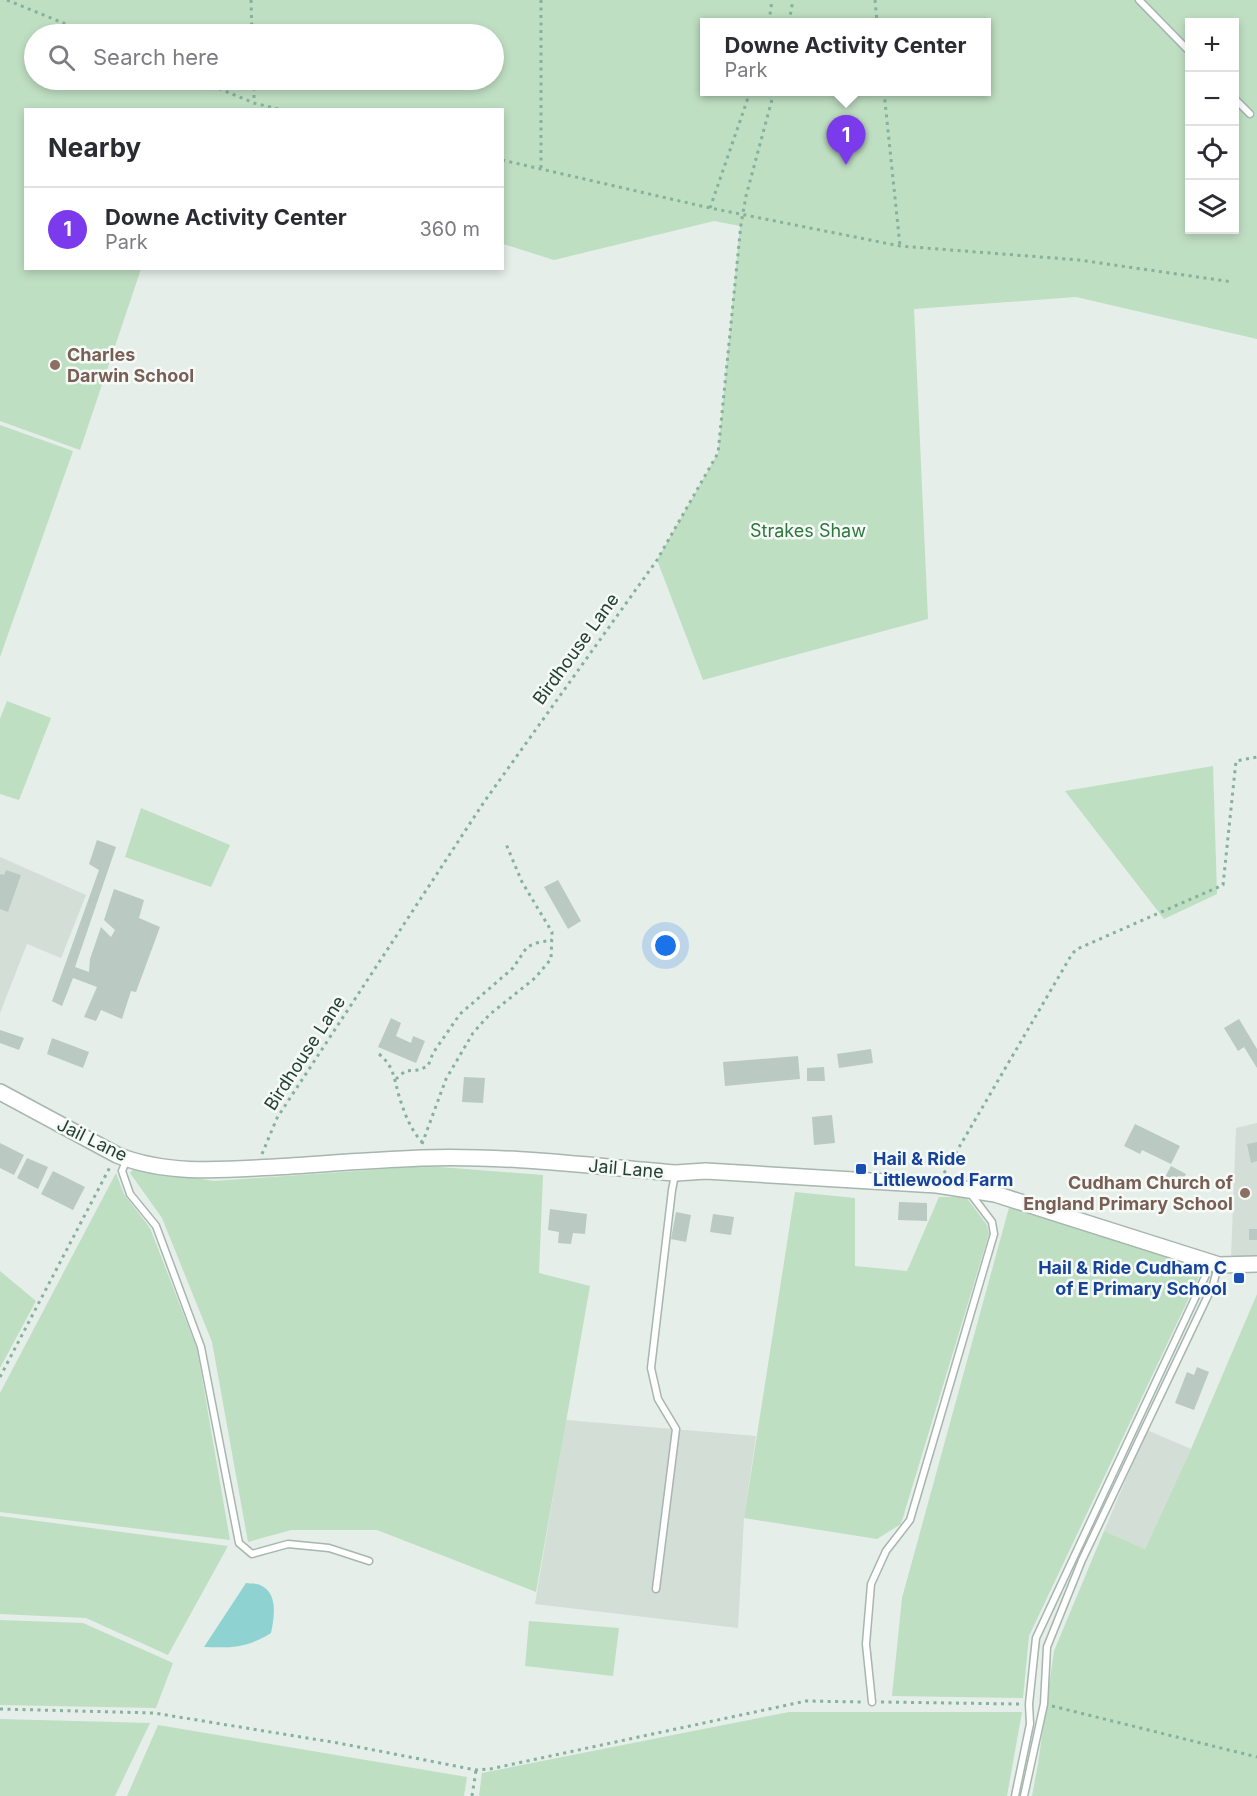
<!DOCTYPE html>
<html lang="en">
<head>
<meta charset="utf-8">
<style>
	:root { --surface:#fff; --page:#f2f2f3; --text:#2b2b33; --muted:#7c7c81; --line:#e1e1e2; --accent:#7c3aed }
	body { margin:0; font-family:Inter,sans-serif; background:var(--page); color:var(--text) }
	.controls { position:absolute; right:18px; top:18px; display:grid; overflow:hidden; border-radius:0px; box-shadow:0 3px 9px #0003 }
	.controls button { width:54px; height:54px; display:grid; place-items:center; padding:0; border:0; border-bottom:2px solid var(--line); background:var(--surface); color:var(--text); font:30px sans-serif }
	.you { position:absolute; left:666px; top:946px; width:21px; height:21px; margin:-15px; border:4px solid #fff; border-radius:50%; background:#1a73e8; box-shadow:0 0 0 9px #1a73e833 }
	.badge { display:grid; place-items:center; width:39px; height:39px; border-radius:50%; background:var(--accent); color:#fff; font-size:20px; font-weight:700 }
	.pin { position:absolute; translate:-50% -50px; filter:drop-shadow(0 2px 3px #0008) }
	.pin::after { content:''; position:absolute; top:32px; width:21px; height:18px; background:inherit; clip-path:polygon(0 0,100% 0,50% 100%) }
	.popup { position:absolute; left:700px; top:18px; width:291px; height:78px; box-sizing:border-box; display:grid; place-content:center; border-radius:0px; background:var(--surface); filter:drop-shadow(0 2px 4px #0005); font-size:20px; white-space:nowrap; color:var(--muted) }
	.popup b { font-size:22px; color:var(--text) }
	.popup::after { content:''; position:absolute; left:50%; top:100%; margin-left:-12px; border:12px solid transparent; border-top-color:var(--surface) }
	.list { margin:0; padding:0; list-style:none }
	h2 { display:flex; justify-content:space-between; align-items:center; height:78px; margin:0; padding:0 24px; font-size:26px }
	h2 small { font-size:20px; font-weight:400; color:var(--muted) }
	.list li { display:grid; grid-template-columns:39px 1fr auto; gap:18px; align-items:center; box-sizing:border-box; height:84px; padding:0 24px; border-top:2px solid var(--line) }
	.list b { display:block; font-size:22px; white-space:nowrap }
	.list p { margin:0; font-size:20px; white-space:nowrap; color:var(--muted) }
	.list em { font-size:20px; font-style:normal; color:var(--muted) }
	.icon { flex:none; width:33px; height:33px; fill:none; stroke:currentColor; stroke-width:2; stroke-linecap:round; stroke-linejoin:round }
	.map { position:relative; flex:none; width:1257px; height:1796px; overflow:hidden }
	.search { position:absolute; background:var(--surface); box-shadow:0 3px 9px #0003; left:24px; top:24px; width:480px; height:66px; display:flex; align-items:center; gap:15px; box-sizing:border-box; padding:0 21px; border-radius:33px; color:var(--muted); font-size:22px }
	.panel { position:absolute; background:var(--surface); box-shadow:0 3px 9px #0003; left:24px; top:108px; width:480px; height:162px; border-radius:0px }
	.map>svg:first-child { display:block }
	.built { fill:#d3ded7 }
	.green { fill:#bfdfc2; fill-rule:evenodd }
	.water { fill:#8ed2d1 }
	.building { fill:#bac9c1 }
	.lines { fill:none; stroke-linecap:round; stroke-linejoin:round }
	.service-casing { stroke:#a7b6af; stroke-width:9 }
	.tertiary-casing { stroke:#a7b6af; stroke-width:18 }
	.path { stroke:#86b19c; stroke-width:3; stroke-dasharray:3 4.5; stroke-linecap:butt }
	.service { stroke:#fff; stroke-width:6 }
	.tertiary { stroke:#fff; stroke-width:15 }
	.education-dot { fill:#8d6e63; stroke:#f6faf7; stroke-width:2 }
	.transit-dot { fill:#1a4fb4; stroke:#f6faf7; stroke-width:2 }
	.labels { text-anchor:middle; stroke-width:5; stroke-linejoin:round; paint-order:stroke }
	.education-label { font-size:18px; font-weight:bold; fill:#785e54; stroke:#f6faf7; text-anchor:start }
	.park-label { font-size:18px; fill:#2e773e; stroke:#f6faf7 }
	.street-label { font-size:18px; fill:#244034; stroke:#f6faf7 }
	.transit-label { font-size:18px; font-weight:bold; fill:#164399; stroke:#f6faf7; text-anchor:start }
</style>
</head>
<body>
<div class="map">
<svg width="1257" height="1796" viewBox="0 0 1257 1796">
	<rect width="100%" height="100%" fill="#e5eee9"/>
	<g class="built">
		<path d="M 0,857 L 86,895 L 61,958 L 27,944 L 0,1013 Z"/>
		<path d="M 1257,1123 L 1257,1257 L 1231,1258 L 1236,1128 Z"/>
		<path d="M 566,1420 L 756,1436 L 744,1518 L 738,1628 L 535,1604 Z"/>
		<path d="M 1147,1430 L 1191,1449 L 1145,1549 L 1104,1531 Z"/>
	</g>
	<g class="green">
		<path d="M 0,0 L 1257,0 L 1257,339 L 1076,297 L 914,309 L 928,619 L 703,680 L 657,560 L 718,453 L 740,226 L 714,221 L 554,260 L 503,244 L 502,110 L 26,110 L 26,268 L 141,269 L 80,450 L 0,421 ZM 705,22 L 987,22 L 987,92 L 705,92 ZM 1190,22 L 1234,22 L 1234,230 L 1190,230 ZM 34,34 L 494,34 L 494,80 L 34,80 Z"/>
		<path d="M 0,425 L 73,451 L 0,657 Z"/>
		<path d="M 7,701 L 51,718 L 19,800 L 0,794 L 0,719 Z"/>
		<path d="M 1213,766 L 1217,894 L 1164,919 L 1065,791 Z"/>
		<path d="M 141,808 L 230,845 L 211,887 L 125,857 Z"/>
		<path d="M 427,1166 L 543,1175 L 539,1273 L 590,1286 L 536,1592 L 377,1530 L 291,1530 L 248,1542 L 212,1342 L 162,1218 L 130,1173 L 134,1168 L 214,1181 Z"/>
		<path d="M 116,1173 L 124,1194 L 150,1228 L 197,1349 L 230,1540 L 0,1512 L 0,1393 Z"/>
		<path d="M 795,1192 L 855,1198 L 855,1266 L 907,1271 L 939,1197 L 966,1197 L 987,1225 L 989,1234 L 901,1524 L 877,1539 L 744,1518 Z"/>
		<path d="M 1010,1204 L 1204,1266 L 1029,1636 L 1023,1698 L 892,1696 L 902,1598 Z"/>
		<path d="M 0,1271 L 36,1301 L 0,1368 Z"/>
		<path d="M 1257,1294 L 1257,1796 L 1032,1796 L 1038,1764 L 1054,1651 L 1104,1531 L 1145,1549 L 1191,1449 Z"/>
		<path d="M 0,1516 L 228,1546 L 168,1655 L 86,1618 L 0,1614 Z"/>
		<path d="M 0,1620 L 83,1623 L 173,1663 L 156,1708 L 0,1705 Z"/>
		<path d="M 529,1621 L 619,1628 L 613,1676 L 525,1666 Z"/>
		<path d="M 789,1712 L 1022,1712 L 1007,1796 L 479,1796 L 482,1773 Z"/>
		<path d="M 0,1719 L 150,1723 L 115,1796 L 0,1796 Z"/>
		<path d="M 158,1725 L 467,1777 L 464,1796 L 127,1796 Z"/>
	</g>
	<path class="water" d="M 246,1583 C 250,1584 257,1583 260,1585 C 279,1593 274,1618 271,1633 C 247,1648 231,1648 204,1647 Z"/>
	<g class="building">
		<path d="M 97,840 L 116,847 L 75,967 L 89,972 L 90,959 L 101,927 L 111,937 L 115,930 L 104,920 L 114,889 L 144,900 L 139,918 L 160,927 L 136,992 L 131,991 L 122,1019 L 101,1010 L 96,1021 L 84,1017 L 97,987 L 73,978 L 62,1006 L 52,1001 L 99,870 L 89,864 Z"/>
		<path d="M 6,870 L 21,875 L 8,912 L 0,909 L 0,874 L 4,875 Z"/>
		<path d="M 558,880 L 581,921 L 568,929 L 544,887 Z"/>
		<path d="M 391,1018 L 401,1023 L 396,1036 L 411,1043 L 413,1036 L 425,1041 L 416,1063 L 378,1047 Z"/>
		<path d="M 1239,1019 L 1257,1049 L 1257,1068 L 1244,1047 L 1238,1051 L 1224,1028 Z"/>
		<path d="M 0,1030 L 24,1038 L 19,1050 L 0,1043 Z"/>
		<path d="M 52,1038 L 89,1052 L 83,1068 L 47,1054 Z"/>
		<path d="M 871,1049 L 873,1063 L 839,1068 L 837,1054 Z"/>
		<path d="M 798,1056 L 800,1079 L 725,1086 L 723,1062 Z"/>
		<path d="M 824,1067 L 825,1081 L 807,1081 L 807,1068 Z"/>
		<path d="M 464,1077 L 485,1078 L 483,1103 L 462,1102 Z"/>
		<path d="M 832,1115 L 835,1143 L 814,1145 L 812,1117 Z"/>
		<path d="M 1135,1124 L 1180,1146 L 1171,1164 L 1142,1150 L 1140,1154 L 1124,1146 Z"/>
		<path d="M 1257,1142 L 1257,1161 L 1251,1163 L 1247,1144 Z"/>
		<path d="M 0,1143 L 24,1155 L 14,1175 L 0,1168 Z"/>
		<path d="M 27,1158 L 48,1167 L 38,1189 L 17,1178 Z"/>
		<path d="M 1171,1166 L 1186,1174 L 1179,1187 L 1164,1179 Z"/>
		<path d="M 53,1171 L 85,1187 L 73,1210 L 41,1194 Z"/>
		<path d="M 899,1202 L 927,1203 L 927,1221 L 898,1220 Z"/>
		<path d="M 550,1209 L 587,1214 L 585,1234 L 573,1233 L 571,1244 L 558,1243 L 559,1232 L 548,1230 Z"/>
		<path d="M 676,1212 L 691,1215 L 686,1242 L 671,1239 Z"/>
		<path d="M 713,1214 L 734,1217 L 731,1235 L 710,1232 Z"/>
		<rect x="1249" y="1229" width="8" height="11"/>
		<path d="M 1197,1367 L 1209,1372 L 1194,1410 L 1175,1403 L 1187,1372 L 1194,1375 Z"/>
	</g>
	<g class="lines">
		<g class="service-casing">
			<g id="service">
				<path d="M 1139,0 L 1190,52"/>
				<path d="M 1234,98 L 1250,114"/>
				<path d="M 127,1159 L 122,1171 L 130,1194 L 156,1226 L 201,1347 L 239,1543 L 252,1554 L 288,1544 L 329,1548 L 369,1561"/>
				<path d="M 656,1589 L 676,1429 L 658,1399 L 651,1368 L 672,1190 L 675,1175"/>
				<path d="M 872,1702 L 866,1644 L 871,1584 L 886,1551 L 910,1520 L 994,1234 L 992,1222 L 970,1193"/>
				<path d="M 1015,1796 L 1030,1724 L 1029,1704 L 1036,1638 L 1211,1264"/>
				<path d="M 1024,1796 L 1044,1704 L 1047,1647 L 1082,1560 L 1213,1285 L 1218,1266"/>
			</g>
		</g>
		<g class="tertiary-casing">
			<path id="tertiary" d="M 0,1092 L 117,1155 C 166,1175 223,1170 275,1167 C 323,1164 372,1160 421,1158 C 506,1155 591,1166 676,1173 L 706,1171 L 937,1185 L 995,1194 L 1219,1265 L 1257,1264"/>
		</g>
		<g class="path">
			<path d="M 7,0 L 90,34"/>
			<path d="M 251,0 L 252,34"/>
			<path d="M 875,0 L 877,22"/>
			<path d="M 769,22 L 772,0"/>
			<path d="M 789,22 L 793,0"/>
			<path d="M 198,80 L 254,103 L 282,110"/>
			<path d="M 254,80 L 254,102"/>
			<path d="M 884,92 L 900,246"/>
			<path d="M 502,160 L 710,208 L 900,246 L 1079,260 L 1233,282"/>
			<path d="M 541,168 L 541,0"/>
			<path d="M 710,208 L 750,92"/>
			<path d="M 379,1054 C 394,1066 394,1079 399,1096 C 404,1112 410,1129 422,1142"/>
			<path d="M 396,1079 L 405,1071 L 419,1070 L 428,1066 L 433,1053 L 460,1014 L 513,968 L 527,947 L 536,943 L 552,940"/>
			<path d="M 422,1144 L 446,1079 L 473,1033 L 489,1015 L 535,978 L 551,959 L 552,932 L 522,882 L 506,844"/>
			<path d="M 262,1154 L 277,1118 L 484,802 L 657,560 L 718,453 L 741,224 L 746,196 L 774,92"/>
			<path d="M 944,1173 L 1072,954 L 1077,949 L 1223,885 L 1236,761 L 1257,757"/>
			<path d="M 0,1377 L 110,1167"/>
			<path d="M 881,1702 L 1019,1704"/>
			<path d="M 1052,1706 L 1257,1757"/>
			<path d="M 0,1709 L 154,1713 L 338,1743 L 476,1770 L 490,1769 L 806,1701 L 863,1702"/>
			<path d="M 472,1796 L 476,1770"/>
		</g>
		<use href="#service" class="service"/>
		<use href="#tertiary" class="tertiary"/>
	</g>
	<g class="education-dot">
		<circle cx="55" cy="365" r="6"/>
		<circle cx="1245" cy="1193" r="6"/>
	</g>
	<g class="transit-dot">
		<rect x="855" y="1163" width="12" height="12" rx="3"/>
		<rect x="1233" y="1272" width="12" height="12" rx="3"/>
	</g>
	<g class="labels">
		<g class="education-label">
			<text x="67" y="361">Charles<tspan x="67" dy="21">Darwin School</tspan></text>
			<text x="1233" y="1189" text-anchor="end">Cudham Church of<tspan x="1233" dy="21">England Primary School</tspan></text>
		</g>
		<g class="park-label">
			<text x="808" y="537">Strakes Shaw</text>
		</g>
		<g class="street-label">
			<text transform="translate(576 649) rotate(-54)" y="6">Birdhouse Lane</text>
			<text transform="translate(305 1053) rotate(-57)" y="6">Birdhouse Lane</text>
			<text transform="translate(92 1140) rotate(26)" y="6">Jail Lane</text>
			<text transform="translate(626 1169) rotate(5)" y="6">Jail Lane</text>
		</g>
		<g class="transit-label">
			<text x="873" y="1165">Hail &amp; Ride<tspan x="873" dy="21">Littlewood Farm</tspan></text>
			<text x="1227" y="1274" text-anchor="end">Hail &amp; Ride Cudham C<tspan x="1227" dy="21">of E Primary School</tspan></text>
		</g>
	</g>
</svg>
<div class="controls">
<button>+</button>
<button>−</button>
<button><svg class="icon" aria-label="locate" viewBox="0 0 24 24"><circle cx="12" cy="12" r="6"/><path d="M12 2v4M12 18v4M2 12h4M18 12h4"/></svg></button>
<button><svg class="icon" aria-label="layers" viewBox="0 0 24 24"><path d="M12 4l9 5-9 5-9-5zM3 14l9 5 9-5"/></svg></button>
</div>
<div class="you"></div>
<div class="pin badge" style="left:846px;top:165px">1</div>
<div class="popup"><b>Downe Activity Center</b>Park</div>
<div class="search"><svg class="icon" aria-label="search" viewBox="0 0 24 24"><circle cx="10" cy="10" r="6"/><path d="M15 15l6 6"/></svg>Search here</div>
<section class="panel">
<h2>Nearby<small></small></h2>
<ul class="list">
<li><span class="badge">1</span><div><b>Downe Activity Center</b><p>Park</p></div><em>360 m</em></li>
</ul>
</section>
</div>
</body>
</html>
